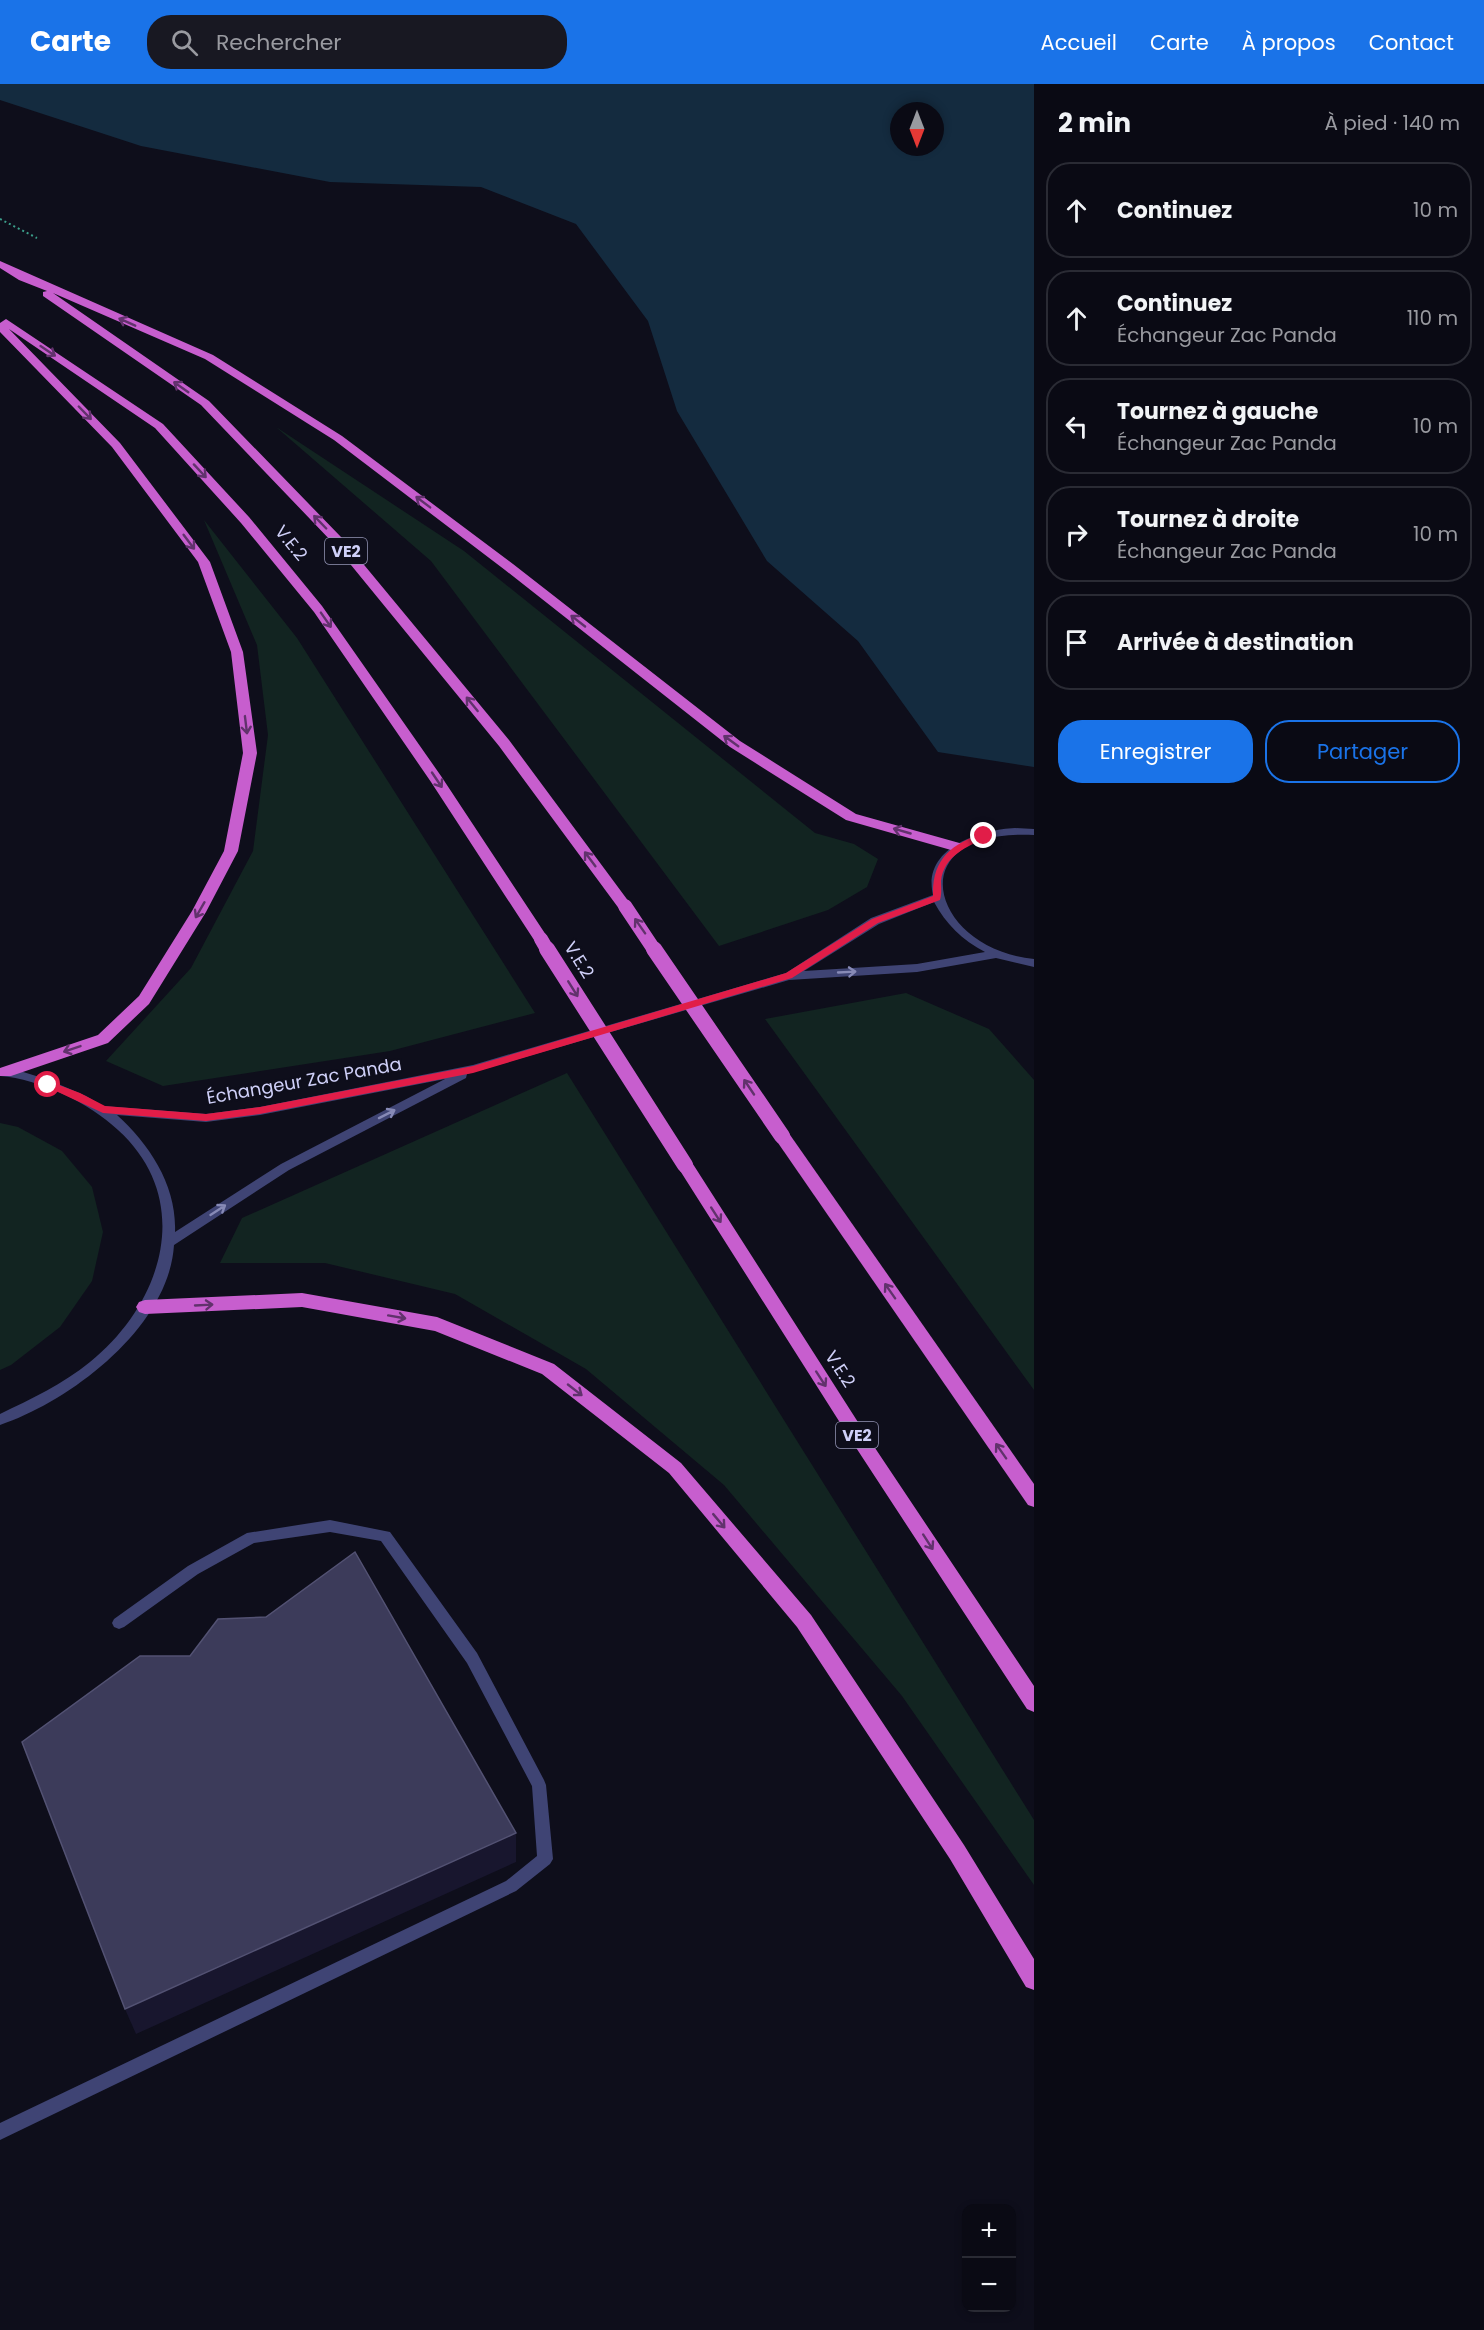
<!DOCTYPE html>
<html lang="fr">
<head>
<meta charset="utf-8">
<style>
	:root { --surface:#0a0a14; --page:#181822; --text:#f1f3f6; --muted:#999aa0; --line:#2a2b34; --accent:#1a73e8 }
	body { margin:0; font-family:Poppins,sans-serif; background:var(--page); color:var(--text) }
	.controls { position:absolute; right:18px; bottom:18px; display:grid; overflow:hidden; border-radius:12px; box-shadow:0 3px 9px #0003 }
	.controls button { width:54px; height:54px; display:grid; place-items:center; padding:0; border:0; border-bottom:2px solid var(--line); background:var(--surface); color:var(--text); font:30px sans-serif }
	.compass { position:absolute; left:890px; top:18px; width:54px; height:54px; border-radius:50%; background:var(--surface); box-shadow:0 3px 9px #0003; rotate:180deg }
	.stop { position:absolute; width:18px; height:18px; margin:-14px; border:4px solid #e11d48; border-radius:50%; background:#fff }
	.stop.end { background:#e11d48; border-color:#fff; box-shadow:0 2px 6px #0008 }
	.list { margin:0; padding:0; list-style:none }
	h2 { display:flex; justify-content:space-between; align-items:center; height:78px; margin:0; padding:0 24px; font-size:26px }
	h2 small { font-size:20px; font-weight:400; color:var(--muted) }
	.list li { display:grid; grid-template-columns:39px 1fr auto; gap:18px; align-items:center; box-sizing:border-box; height:96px; margin:0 12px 12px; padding:0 12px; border:2px solid var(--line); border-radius:24px }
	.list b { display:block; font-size:22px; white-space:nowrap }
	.list p { margin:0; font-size:20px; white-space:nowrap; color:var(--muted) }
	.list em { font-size:20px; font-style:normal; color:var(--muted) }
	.actions { display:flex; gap:12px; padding:18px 24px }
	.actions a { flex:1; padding:14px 0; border:2px solid var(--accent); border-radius:24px; text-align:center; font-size:21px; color:var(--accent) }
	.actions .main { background:var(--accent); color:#fff }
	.icon { flex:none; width:33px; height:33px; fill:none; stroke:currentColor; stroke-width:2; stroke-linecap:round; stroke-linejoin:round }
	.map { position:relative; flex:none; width:1034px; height:2246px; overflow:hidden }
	header { display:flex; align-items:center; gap:36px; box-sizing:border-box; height:84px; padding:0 30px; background:var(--accent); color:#fff }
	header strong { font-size:28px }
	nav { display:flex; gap:33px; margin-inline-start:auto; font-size:21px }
	.search { width:420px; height:54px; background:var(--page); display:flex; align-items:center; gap:15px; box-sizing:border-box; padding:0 21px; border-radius:24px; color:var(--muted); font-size:22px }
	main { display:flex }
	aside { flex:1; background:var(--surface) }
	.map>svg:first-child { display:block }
	.green { fill:#122421 }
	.water { fill:#142b3f; fill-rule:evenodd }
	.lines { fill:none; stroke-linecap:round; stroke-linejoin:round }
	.path { stroke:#3c9f8b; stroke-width:2; stroke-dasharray:2 3; stroke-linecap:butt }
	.service { fill:#3f4474; fill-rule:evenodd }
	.tertiary { fill:#3f4474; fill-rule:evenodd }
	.trunk { fill:#c75ece; fill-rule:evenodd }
	.trunk-bridge-far1 { stroke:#c75ece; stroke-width:14 }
	.trunk-bridge { stroke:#c75ece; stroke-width:16 }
	.shaded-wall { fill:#18162e }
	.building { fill:#3c3b5a; stroke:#535273; stroke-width:1.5 }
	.oneway { stroke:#61326c }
	.oneway2 { stroke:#878ab6 }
	.route { fill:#e11d48 }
	.labels { text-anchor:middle; stroke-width:4.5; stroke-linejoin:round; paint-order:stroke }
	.shield { fill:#0e0e1b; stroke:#9596b6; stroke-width:1.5 }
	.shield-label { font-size:16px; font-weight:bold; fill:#cfd0f8 }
	.street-label { font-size:18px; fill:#cfd0f8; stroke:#0e0e1b }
</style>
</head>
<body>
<header>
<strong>Carte</strong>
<div class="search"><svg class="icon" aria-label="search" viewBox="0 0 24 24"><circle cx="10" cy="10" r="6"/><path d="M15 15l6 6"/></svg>Rechercher</div>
<nav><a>Accueil</a><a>Carte</a><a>À propos</a><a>Contact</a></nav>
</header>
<main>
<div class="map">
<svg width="1034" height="2246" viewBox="0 0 1034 2246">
	<rect width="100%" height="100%" fill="#0e0e1b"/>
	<g class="green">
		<path d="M 276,343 L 464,467 L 815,749 L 854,760 L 878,775 L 867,803 L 828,826 L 719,862 L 431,477 Z"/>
		<path d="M 204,436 L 297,554 L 535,929 L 390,967 L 163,1002 L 106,977 L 191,884 L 253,767 L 268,651 L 257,561 Z"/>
		<path d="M 906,909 L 989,945 L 1034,996 L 1034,1306 L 765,935 Z"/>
		<path d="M 567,989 L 1034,1736 L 1034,1801 L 902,1612 L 724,1401 L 586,1285 L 455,1210 L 325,1179 L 220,1179 L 242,1134 Z"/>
		<path d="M 0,1039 L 18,1043 L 62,1067 L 92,1103 L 103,1148 L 92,1197 L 60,1243 L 11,1281 L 0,1286 Z"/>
	</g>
	<path class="water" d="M 0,0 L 1034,0 L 1034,683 L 938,668 L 858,557 L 767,477 L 677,327 L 648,237 L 576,140 L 481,103 L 330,98 L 141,62 L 0,16 ZM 899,27 L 935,27 L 935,63 L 899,63 Z"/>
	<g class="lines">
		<path class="path" d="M 0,135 L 37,154"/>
		<path class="service" d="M 330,1436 L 390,1448 L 477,1569 L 544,1696 L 546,1701 L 553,1775 L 550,1780 L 516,1807 L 0,2056 L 0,2039 L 506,1797 L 537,1772 L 532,1702 L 467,1579 L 381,1457 L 330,1448 L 254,1459 L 198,1490 L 124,1543 L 119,1545 L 114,1543 L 112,1539 L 114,1535 L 188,1482 L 247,1449 Z"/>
		<path class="tertiary" d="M 1015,744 L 1034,745 L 1034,751 C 896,744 930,865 1034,875 L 1034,883 L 996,874 L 917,888 L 789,896 L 467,990 L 466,994 L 289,1086 L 174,1161 C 169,1243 71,1317 0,1341 L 0,1330 C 31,1315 63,1300 90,1278 C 163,1219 195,1116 118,1046 C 89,1019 40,995 0,992 L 0,984 L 20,987 L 49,996 L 86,1012 L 103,1022 L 206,1030 L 260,1023 L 473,981 L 786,889 L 871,834 L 933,811 C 922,764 979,746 1015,744 ZM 934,818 C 946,840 962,856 985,868 L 917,880 L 804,887 L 879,840 ZM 445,995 L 281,1080 L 175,1148 C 177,1102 150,1061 117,1031 L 206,1038 L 260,1031 Z"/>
		<g class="trunk">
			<path d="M 0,177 L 213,271 L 342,352 L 513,480 L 740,657 L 856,730 L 963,760 L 965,763 L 958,768 L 846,736 L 730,663 L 505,486 L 334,356 L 205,275 L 53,209 L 209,317 L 341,453 L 509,656 L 632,822 L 630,826 L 620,826 L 499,662 L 333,459 L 201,321 L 43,212 L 43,208 L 47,207 L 19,196 L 0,184 Z"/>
			<path d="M 6,235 L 163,340 L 249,433 L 322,522 L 441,692 L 546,851 L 548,855 L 546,859 L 536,859 L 431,698 L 314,528 L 241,439 L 155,344 L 9,245 L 120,359 L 210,478 L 243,568 L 257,669 L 238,767 L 206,828 L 149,920 L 108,959 L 11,992 L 0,992 L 0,984 L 98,951 L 139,912 L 192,827 L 224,767 L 243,669 L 231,568 L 198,478 L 112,363 L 0,248 L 0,239 Z"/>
			<path d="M 782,1046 L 788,1048 L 1034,1400 L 1034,1423 L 1028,1421 L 776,1056 L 774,1052 L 776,1048 Z"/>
			<path d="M 685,1075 L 691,1077 L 863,1346 L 1034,1602 L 1034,1628 L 1027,1625 L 851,1356 L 679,1085 L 677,1081 L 679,1077 Z"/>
			<path d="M 302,1209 L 437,1233 L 554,1280 L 681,1379 L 811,1531 L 964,1761 L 1034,1875 L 1034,1906 L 1026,1903 L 950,1775 L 797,1543 L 669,1389 L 542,1290 L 435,1247 L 302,1223 L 145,1230 L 139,1228 L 136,1223 L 139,1218 L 145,1216 Z"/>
		</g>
		<g class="trunk-bridge-far1">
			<path d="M 625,822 L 655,867"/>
			<path d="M 541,855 L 548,867"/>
		</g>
		<g class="trunk-bridge">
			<path d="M 547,865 L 685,1081"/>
			<path d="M 654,865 L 782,1052"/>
		</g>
	</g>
	<path class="shaded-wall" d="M 516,1749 L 516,1778 L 136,1950 L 125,1925 Z"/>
	<path class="building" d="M 355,1468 L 516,1749 L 125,1925 L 22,1658 L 140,1572 L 190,1572 L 218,1535 L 266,1533 Z"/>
	<defs><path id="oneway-shaft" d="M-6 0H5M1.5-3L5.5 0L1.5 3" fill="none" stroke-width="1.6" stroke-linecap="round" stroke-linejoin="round" transform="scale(1.5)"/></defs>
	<g class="oneway">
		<use href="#oneway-shaft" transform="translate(127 238) rotate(-156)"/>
		<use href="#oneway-shaft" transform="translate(48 267) rotate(34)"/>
		<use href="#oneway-shaft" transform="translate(181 303) rotate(-145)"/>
		<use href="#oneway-shaft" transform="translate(85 329) rotate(46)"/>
		<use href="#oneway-shaft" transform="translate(200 387) rotate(47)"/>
		<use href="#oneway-shaft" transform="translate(423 418) rotate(-143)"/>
		<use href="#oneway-shaft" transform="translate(320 438) rotate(-134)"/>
		<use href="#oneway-shaft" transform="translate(189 458) rotate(53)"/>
		<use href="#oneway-shaft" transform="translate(326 536) rotate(55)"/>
		<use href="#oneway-shaft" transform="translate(578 537) rotate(-142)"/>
		<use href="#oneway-shaft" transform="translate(472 620) rotate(-129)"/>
		<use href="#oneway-shaft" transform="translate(246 641) rotate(83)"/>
		<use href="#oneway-shaft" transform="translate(731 657) rotate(-144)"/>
		<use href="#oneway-shaft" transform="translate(437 696) rotate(56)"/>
		<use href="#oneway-shaft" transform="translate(902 747) rotate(-164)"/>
		<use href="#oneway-shaft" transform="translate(590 775) rotate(-127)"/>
		<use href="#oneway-shaft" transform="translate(200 826) rotate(120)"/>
		<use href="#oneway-shaft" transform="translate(640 842) rotate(-125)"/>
		<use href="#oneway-shaft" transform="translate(573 905) rotate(58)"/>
		<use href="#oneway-shaft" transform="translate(72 965) rotate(161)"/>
		<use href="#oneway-shaft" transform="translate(749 1003) rotate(-124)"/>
		<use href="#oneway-shaft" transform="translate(716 1131) rotate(57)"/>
		<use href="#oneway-shaft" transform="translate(890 1207) rotate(-125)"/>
		<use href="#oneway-shaft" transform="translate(204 1221) rotate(-3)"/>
		<use href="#oneway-shaft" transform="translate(397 1233) rotate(10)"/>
		<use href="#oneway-shaft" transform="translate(821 1295) rotate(57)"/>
		<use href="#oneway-shaft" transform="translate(575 1306) rotate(38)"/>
		<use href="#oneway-shaft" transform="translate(1001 1367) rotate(-125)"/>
		<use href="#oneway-shaft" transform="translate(719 1437) rotate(50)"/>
		<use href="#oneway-shaft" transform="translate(928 1458) rotate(57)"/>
	</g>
	<g class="oneway2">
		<use href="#oneway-shaft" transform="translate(847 888) rotate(-3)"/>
		<use href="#oneway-shaft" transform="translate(387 1030) rotate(-27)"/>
		<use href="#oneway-shaft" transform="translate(218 1126) rotate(-33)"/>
	</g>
	<path class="route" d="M 984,749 L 987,750 L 987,754 C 967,762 944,772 941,797 C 941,803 942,809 940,816 L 878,839 L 792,894 L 473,989 L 260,1030 L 206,1037 L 103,1029 L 43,1001 L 48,997 L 51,998 L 80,1009 L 105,1022 L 206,1030 L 260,1023 L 473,982 L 786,889 L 872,835 L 933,812 C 932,775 951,760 984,749 Z"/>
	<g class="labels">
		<g class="shield">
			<rect x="325" y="454" width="42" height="26" rx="4.5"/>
			<rect x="836" y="1338" width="42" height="26" rx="4.5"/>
		</g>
		<g class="shield-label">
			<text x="346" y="473">VE2</text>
			<text x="857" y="1357">VE2</text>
		</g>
		<g class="street-label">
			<text transform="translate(291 459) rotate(51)" y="6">V.E.2</text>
			<text transform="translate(579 876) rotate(58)" y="6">V.E.2</text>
			<text transform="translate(304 997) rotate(-10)" y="6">Échangeur Zac Panda</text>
			<text transform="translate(840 1285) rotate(57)" y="6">V.E.2</text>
		</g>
	</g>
</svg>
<div class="controls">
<button>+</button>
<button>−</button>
</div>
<svg class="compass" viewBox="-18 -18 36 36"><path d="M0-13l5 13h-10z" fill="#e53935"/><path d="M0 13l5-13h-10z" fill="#999aa0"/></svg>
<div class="stop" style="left:48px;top:1001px"></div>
<div class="stop end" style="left:984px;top:752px"></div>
</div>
<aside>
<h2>2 min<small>À pied · 140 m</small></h2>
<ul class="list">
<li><svg class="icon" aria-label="ahead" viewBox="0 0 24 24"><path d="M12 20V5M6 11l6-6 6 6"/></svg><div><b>Continuez</b></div><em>10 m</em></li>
<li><svg class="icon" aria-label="ahead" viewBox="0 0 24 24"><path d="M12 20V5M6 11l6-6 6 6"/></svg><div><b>Continuez</b><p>Échangeur Zac Panda</p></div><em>110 m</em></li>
<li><svg class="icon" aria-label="left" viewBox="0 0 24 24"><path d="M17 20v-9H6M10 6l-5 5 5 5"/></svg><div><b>Tournez à gauche</b><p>Échangeur Zac Panda</p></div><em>10 m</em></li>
<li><svg class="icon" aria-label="right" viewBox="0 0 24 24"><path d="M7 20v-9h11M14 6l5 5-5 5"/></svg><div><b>Tournez à droite</b><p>Échangeur Zac Panda</p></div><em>10 m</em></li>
<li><svg class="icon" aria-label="arrive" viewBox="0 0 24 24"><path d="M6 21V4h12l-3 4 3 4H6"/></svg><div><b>Arrivée à destination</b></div></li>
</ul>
<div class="actions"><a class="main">Enregistrer</a><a>Partager</a></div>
</aside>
</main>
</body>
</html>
